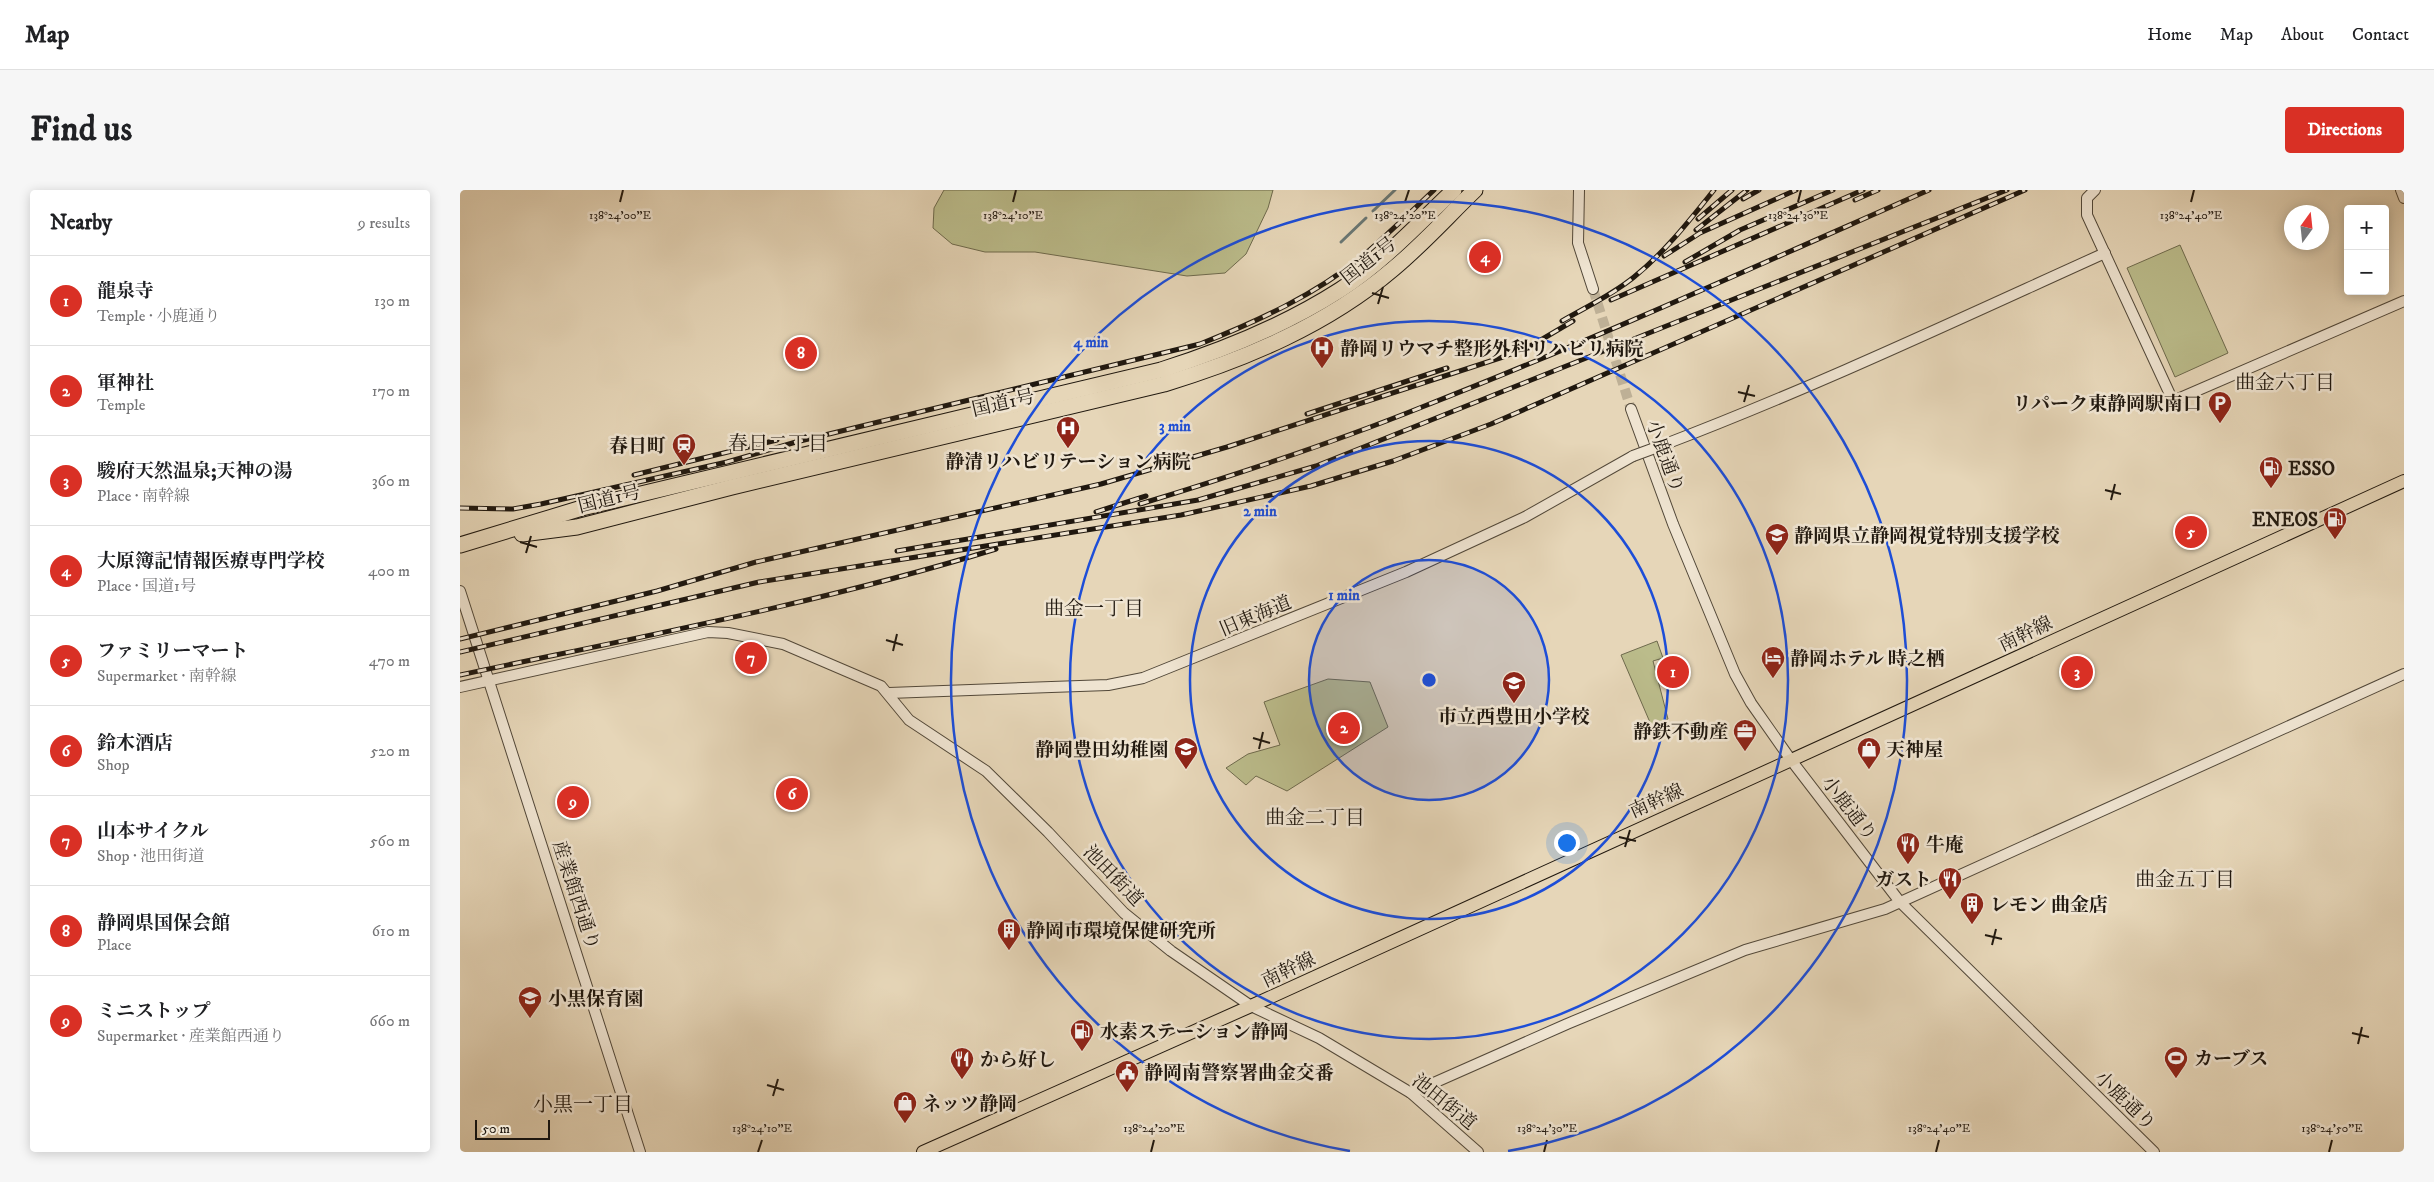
<!DOCTYPE html>
<html lang="en">
<head>
<meta charset="utf-8">
<style>
	:root { --surface:#fff; --page:#f6f6f6; --text:#202124; --muted:#757577; --line:#e0e0e0; --accent:#d93025 }
	body { margin:0; font-family:"IM FELL DW Pica","Noto Serif JP",serif; background:var(--page); color:var(--text) }
	.controls { position:absolute; right:15px; top:15px; display:grid; overflow:hidden; border-radius:5px; box-shadow:0 2px 12px #0003 }
	.controls button { width:45px; height:45px; display:grid; place-items:center; padding:0; border:0; border-bottom:1px solid var(--line); background:var(--surface); color:var(--text); font:25px sans-serif }
	.compass { position:absolute; left:1824px; top:15px; width:45px; height:45px; border-radius:50%; background:var(--surface); box-shadow:0 2px 12px #0003; rotate:15deg }
	.scale { position:absolute; left:15px; bottom:12px; width:75px; box-sizing:border-box; padding-left:5px; border:2px solid #20180f; border-top:0; font-size:14px; line-height:18px; white-space:nowrap; color:#20180f; -webkit-text-stroke:4px #efe4d1; paint-order:stroke }
	.you { position:absolute; left:1106px; top:652px; width:18px; height:18px; margin:-12px; border:4px solid #fff; border-radius:50%; background:#1a73e8; box-shadow:0 0 0 8px #1a73e833 }
	.badge { display:grid; place-items:center; width:32px; height:32px; border-radius:50%; background:var(--accent); color:#fff; font-size:16px; font-weight:700 }
	.pin { position:absolute; translate:-50% -50%; border:2px solid #fff; box-shadow:0 1px 5px #0006 }
	.list { margin:0; padding:0; list-style:none }
	h2 { display:flex; justify-content:space-between; align-items:center; height:65px; margin:0; padding:0 20px; font-size:21px }
	h2 small { font-size:16px; font-weight:400; color:var(--muted) }
	.list li { display:grid; grid-template-columns:32px 1fr auto; gap:15px; align-items:center; box-sizing:border-box; height:90px; padding:0 20px; border-top:1px solid var(--line) }
	.list b { display:block; font-size:19px; white-space:nowrap }
	.list p { margin:0; font-size:16px; white-space:nowrap; color:var(--muted) }
	.list em { font-size:16px; font-style:normal; color:var(--muted) }
	.map { position:relative; flex:none; width:1944px; height:962px; overflow:hidden; border-radius:5px }
	header { display:flex; align-items:center; gap:30px; box-sizing:border-box; height:70px; padding:0 25px; background:var(--surface); border-bottom:1px solid var(--line) }
	header strong { font-size:24px }
	nav { display:flex; gap:28px; margin-inline-start:auto; font-size:18px }
	.intro { display:flex; align-items:center; justify-content:space-between; box-sizing:border-box; height:120px; padding:0 30px }
	h1 { margin:0; font-size:35px }
	.button { padding:12px 22px; border-radius:5px; background:var(--accent); color:#fff; font-size:18px; font-weight:700 }
	main { display:flex; gap:30px; padding:0 30px }
	aside { flex:1; background:var(--surface); border-radius:5px; box-shadow:0 2px 12px #0003 }
	.map>svg:first-child { display:block }
	.green { fill:#bbbc8b; stroke:#6e6a4d }
	.lines { fill:none; stroke-linecap:round; stroke-linejoin:round }
	.stream { stroke:#697774; stroke-width:3 }
	.minor-tunnel { stroke:#beb096; stroke-width:10; stroke-dasharray:10 5; stroke-linecap:butt }
	.minor-casing { stroke:#524839; stroke-width:12 }
	.major-casing { stroke:#20180f; stroke-width:14 }
	.highway-casing { stroke:#20180f; stroke-width:17 }
	.minor { stroke:#efe4d1; stroke-width:10 }
	.major { stroke:#e6d6b8; stroke-width:12 }
	.highway { stroke:#e6d6b8; stroke-width:15 }
	.rail-casing { stroke:#20180f; stroke-width:5 }
	.rail { stroke:#efe4d1; stroke-width:3; stroke-dasharray:9; stroke-linecap:butt }
	.minor-bridge-casing { stroke:#524839; stroke-width:12; stroke-linecap:butt }
	.minor-bridge { stroke:#efe4d1; stroke-width:10 }
	.ticks { fill:none; stroke:#20180f; stroke-width:2 }
	.ring { fill:none; stroke:#1d4ed8; stroke-width:2.5 }
	.labels { text-anchor:middle; stroke-width:5; stroke-linejoin:round; paint-order:stroke }
	.street-label { font-size:19px; fill:#20180f; stroke:#efe4d1 }
	.poi-label { font-size:19px; font-weight:bold; fill:#20180f; stroke:#efe4d1; text-anchor:start }
	.neighbourhood-label { font-size:20px; fill:#20180f; stroke:#efe4d1 }
	.ticks-label { font-size:12px; text-anchor:middle; fill:#20180f; stroke:#efe4d1; stroke-width:5; stroke-linejoin:round; paint-order:stroke }
	.centre { fill:#1d4ed8; stroke:#efe4d1; stroke-width:2.5 }
	.ring-label { font-size:15px; text-anchor:middle; font-weight:bold; fill:#1d4ed8; stroke:#efe4d1; stroke-width:5; stroke-linejoin:round; paint-order:stroke }
</style>
</head>
<body>
<header>
<strong>Map</strong>
<nav><a>Home</a><a>Map</a><a>About</a><a>Contact</a></nav>
</header>
<div class="intro"><h1>Find us</h1><a class="button">Directions</a></div>
<main>
<aside>
<h2>Nearby<small>9 results</small></h2>
<ul class="list">
<li><span class="badge">1</span><div><b>龍泉寺</b><p>Temple · 小鹿通り</p></div><em>130 m</em></li>
<li><span class="badge">2</span><div><b>軍神社</b><p>Temple</p></div><em>170 m</em></li>
<li><span class="badge">3</span><div><b>駿府天然温泉;天神の湯</b><p>Place · 南幹線</p></div><em>360 m</em></li>
<li><span class="badge">4</span><div><b>大原簿記情報医療専門学校</b><p>Place · 国道1号</p></div><em>400 m</em></li>
<li><span class="badge">5</span><div><b>ファミリーマート</b><p>Supermarket · 南幹線</p></div><em>470 m</em></li>
<li><span class="badge">6</span><div><b>鈴木酒店</b><p>Shop</p></div><em>520 m</em></li>
<li><span class="badge">7</span><div><b>山本サイクル</b><p>Shop · 池田街道</p></div><em>560 m</em></li>
<li><span class="badge">8</span><div><b>静岡県国保会館</b><p>Place</p></div><em>610 m</em></li>
<li><span class="badge">9</span><div><b>ミニストップ</b><p>Supermarket · 産業館西通り</p></div><em>660 m</em></li>
</ul>
</aside>
<div class="map">
<svg width="1944" height="962" viewBox="0 0 1944 962">
	<rect width="100%" height="100%" fill="#e6d6b8"/>
	<filter id="stains"><feTurbulence type="fractalNoise" baseFrequency=".004" numOctaves="4"/><feColorMatrix values="0 0 0 0 .2 0 0 0 0 .09 0 0 0 0 .02 0 0 0 .5 -.17"/></filter>
	<radialGradient id="worn" r=".72"><stop offset=".6" stop-color="#630" stop-opacity="0"/><stop offset="1" stop-color="#630" stop-opacity=".3"/></radialGradient>
	<g class="green">
		<path d="M 484,0 L 813,0 L 808,18 L 786,64 L 765,83 L 727,86 L 575,62 L 525,62 L 492,54 L 473,38 L 474,18 Z"/>
		<path d="M 1720,55 L 1768,163 L 1715,187 L 1667,78 Z"/>
		<path d="M 1197,451 L 1203,468 L 1193,471 L 1208,529 L 1192,537 L 1161,465 Z"/>
		<path d="M 868,489 L 910,492 L 928,537 L 827,601 L 796,586 L 786,595 L 766,578 L 788,564 L 820,555 L 804,512 Z"/>
	</g>
	<g class="lines">
		<g class="stream">
			<path d="M 913,21 L 935,0"/>
			<path d="M 881,52 L 906,28"/>
		</g>
		<path class="minor-tunnel" d="M 1133,99 L 1171,219"/>
		<g class="minor-casing">
			<g id="minor">
				<path d="M 1119,0 L 1118,53 L 1133,99"/>
				<path d="M 1635,0 L 1627,8 L 1627,25 L 1713,211 L 1944,111"/>
				<path d="M 1941,0 L 1944,8"/>
				<path d="M 1171,219 L 1213,334 L 1275,484 L 1291,513 L 1331,570 L 1440,712 L 1694,962"/>
				<path d="M 1203,255 C 1353,198 1499,129 1645,63"/>
				<path d="M 0,401 L 180,962"/>
				<path d="M 0,497 L 248,442 L 268,443 L 323,454 L 421,496 L 449,530 L 526,581 L 588,642 L 664,723 L 711,761 L 791,816 L 859,848 L 951,903 L 1018,962"/>
				<path d="M 429,503 L 648,495 L 683,488 L 946,382 L 1065,327 L 1173,266"/>
				<path d="M 951,903 L 1107,834 L 1285,760 L 1425,719 L 1944,484"/>
			</g>
		</g>
		<g class="major-casing">
			<path id="major" d="M 463,962 L 791,816 L 1944,291"/>
		</g>
		<g class="highway-casing">
			<g id="highway">
				<path d="M 62,344 L 117,337 L 272,297 L 704,194 C 786,169 867,135 933,79 C 962,55 988,26 1015,0"/>
				<path d="M 0,355 L 122,318 L 701,180 C 764,160 824,136 880,100 C 922,73 958,34 994,0"/>
			</g>
		</g>
		<use href="#minor" class="minor"/>
		<use href="#major" class="major"/>
		<use href="#highway" class="highway"/>
		<g class="rail-casing">
			<g id="rail">
				<path d="M 1283,9 L 1299,0"/>
				<path d="M 1395,10 L 1418,0"/>
				<path d="M 1238,29 L 1272,0"/>
				<path d="M 1236,40 L 1287,0"/>
				<path d="M 1204,66 L 1240,43 L 1336,0"/>
				<path d="M 1225,72 L 1280,40 L 1373,0"/>
				<path d="M 1151,110 L 1403,0"/>
				<path d="M 1102,131 C 1126,117 1152,105 1174,87 C 1205,62 1229,31 1254,0"/>
				<path d="M 847,224 L 987,178"/>
				<path d="M 174,285 L 317,250"/>
				<path d="M 680,314 C 775,285 870,254 962,217 C 1133,150 1301,74 1469,0"/>
				<path d="M 0,318 L 53,319 L 81,314 L 267,272 L 336,252 L 740,154 C 798,131 855,105 904,65 C 928,44 951,22 974,0"/>
				<path d="M 636,322 L 686,306"/>
				<path d="M 437,361 L 738,310 L 856,276 L 1547,0"/>
				<path d="M 0,449 L 197,401 L 296,372 L 641,294 L 767,257 L 1046,166 L 1074,154 L 1113,131"/>
				<path d="M 0,462 L 299,392 L 721,325 L 851,296 L 933,271 L 1031,234 L 1565,0"/>
				<path d="M 0,485 C 179,447 361,413 536,359"/>
			</g>
		</g>
		<use href="#rail" class="rail"/>
		<g class="minor-bridge-casing">
			<path id="minor-bridge" d="M 1173,266 L 1203,255"/>
		</g>
		<use href="#minor-bridge" class="minor-bridge"/>
	</g>
	<path class="ticks" d="M 160,12 L 163,0M 553,12 L 556,0M 945,12 L 949,0M 1338,12 L 1341,0M 1731,12 L 1734,0M 912,103 L 929,108M 918,114 L 923,97M 1278,202 L 1295,206M 1284,212 L 1289,195M 1645,300 L 1661,304M 1651,310 L 1655,294M 60,352 L 77,357M 66,363 L 71,346M 426,450 L 443,455M 433,461 L 437,444M 793,548 L 810,553M 799,559 L 803,542M 1159,647 L 1176,651M 1165,657 L 1170,640M 1525,745 L 1542,749M 1532,755 L 1536,739M 1892,843 L 1909,847M 1898,854 L 1902,837M 307,895 L 324,900M 313,906 L 318,889M 298,962 L 302,950M 691,962 L 694,950M 1084,962 L 1087,950M 1476,962 L 1479,950M 1869,962 L 1872,950"/>
	<circle cx="969" cy="490" r="120" fill="#1d4ed8" fill-opacity=".12"/>
	<g class="ring">
		<circle cx="969" cy="490" r="120"/>
		<circle cx="969" cy="490" r="239"/>
		<circle cx="969" cy="490" r="359"/>
		<path d="M890 961A478 478 0 1 1 1048 961"/>
	</g>
	<defs>
		<g id="hospital-pin" transform="scale(1.25)"><path d="M0 17L-7.5 6A9.5 9.5 0 1 1 7.5 6Z" fill="#8f2418" stroke="#efe4d1"/><path d="M-5-5h3v3.5h4V-5h3V5h-3V1.5h-4V5h-3Z" fill="#fff"/></g>
		<g id="parking-pin" transform="scale(1.25)"><path d="M0 17L-7.5 6A9.5 9.5 0 1 1 7.5 6Z" fill="#8f2418" stroke="#efe4d1"/><path d="M-3.5-5.5H1a3.5 3.5 0 0 1 0 7H-1V5.5H-3.5ZM-1-3.4V-.6H.8a1.4 1.4 0 0 0 0-2.8Z" fill="#fff"/></g>
		<g id="station-pin" transform="scale(1.25)"><path d="M0 17L-7.5 6A9.5 9.5 0 1 1 7.5 6Z" fill="#8f2418" stroke="#efe4d1"/><path d="M-3-6H3Q5-6 5-4V2Q5 4 3 4L4.5 6H3L1.5 4h-3L-3 6H-4.5L-3 4Q-5 4-5 2V-4Q-5-6-3-6ZM-3.5-4v3h7v-3ZM-3.5 1v1.5H-2V1ZM2 1v1.5H3.5V1Z" fill="#fff"/></g>
		<g id="fuel-pin" transform="scale(1.25)"><path d="M0 17L-7.5 6A9.5 9.5 0 1 1 7.5 6Z" fill="#8f2418" stroke="#efe4d1"/><path d="M-5.5-6h7V0h2V4h1.3V-2.5L3-4.5l.8-.8L6-3V5H2.5V1h-1V6h-7ZM-4.2-4.7v3.2H.2V-4.7Z" fill="#fff"/></g>
		<g id="school-pin" transform="scale(1.25)"><path d="M0 17L-7.5 6A9.5 9.5 0 1 1 7.5 6Z" fill="#8f2418" stroke="#efe4d1"/><path d="M0-5L7-2L0 1L-7-2ZM-4 1L0 2.5L4 1V4Q0 6-4 4Z" fill="#fff"/></g>
		<g id="hotel-pin" transform="scale(1.25)"><path d="M0 17L-7.5 6A9.5 9.5 0 1 1 7.5 6Z" fill="#8f2418" stroke="#efe4d1"/><path d="M-6-4.5h1.5V1H6V5H4.5V3h-9V5H-6ZM-4 0a1.8 1.8 0 1 1 3.6 0ZM.5 0V-2.5h3Q6-2.5 6 0Z" fill="#fff"/></g>
		<g id="office-pin" transform="scale(1.25)"><path d="M0 17L-7.5 6A9.5 9.5 0 1 1 7.5 6Z" fill="#8f2418" stroke="#efe4d1"/><path d="M-6-3h4V-5.5h4V-3h4V5H-6ZM-1-4.5V-3h2v-1.5ZM-6 0V1H6V0Z" fill="#fff"/></g>
		<g id="shop-pin" transform="scale(1.25)"><path d="M0 17L-7.5 6A9.5 9.5 0 1 1 7.5 6Z" fill="#8f2418" stroke="#efe4d1"/><path d="M-5-2.5h2.3a2.7 3.5 0 0 1 5.4 0H5L5.5 6h-11ZM-1.5-2.5h3a1.5 2.3 0 0 0-3 0Z" fill="#fff"/></g>
		<g id="restaurant-pin" transform="scale(1.25)"><path d="M0 17L-7.5 6A9.5 9.5 0 1 1 7.5 6Z" fill="#8f2418" stroke="#efe4d1"/><path d="M-5-6h1v4h1v-4h1v4h1v-4h1v5L-1.5 .5V6h-2V.5L-5-1ZM5-6V6H3V1.5H1.5Q1.5-4 5-6Z" fill="#fff"/></g>
		<g id="building-pin" transform="scale(1.25)"><path d="M0 17L-7.5 6A9.5 9.5 0 1 1 7.5 6Z" fill="#8f2418" stroke="#efe4d1"/><path d="M-4-6H4V6H1V3H-1V6H-4ZM-2.5-4.3h1.7v1.8h-1.7ZM.8-4.3h1.7v1.8H.8ZM-2.5-1h1.7V.8h-1.7ZM.8-1h1.7V.8H.8Z" fill="#fff"/></g>
		<g id="stadium-pin" transform="scale(1.25)"><path d="M0 17L-7.5 6A9.5 9.5 0 1 1 7.5 6Z" fill="#8f2418" stroke="#efe4d1"/><path d="M0-5a6.5 5 0 1 0 0 10a6.5 5 0 1 0 0-10ZM-3.5-1.8h7v3.6h-7Z" fill="#fff"/></g>
		<g id="civic-pin" transform="scale(1.25)"><path d="M0 17L-7.5 6A9.5 9.5 0 1 1 7.5 6Z" fill="#8f2418" stroke="#efe4d1"/><path d="M-.6-6.5H3V-4.5H.6V-3L4-1V1h2V6H-6V1h2V-1L-.6-3ZM-1.2 2.5V6h2.4V2.5Z" fill="#fff"/></g>
	</defs>
	<g fill-rule="evenodd">
		<use href="#hospital-pin" x="862" y="158"/>
		<use href="#parking-pin" x="1760" y="213"/>
		<use href="#hospital-pin" x="608" y="238"/>
		<use href="#station-pin" x="224" y="255"/>
		<use href="#fuel-pin" x="1811" y="278"/>
		<use href="#fuel-pin" x="1875" y="329"/>
		<use href="#school-pin" x="1317" y="345"/>
		<use href="#hotel-pin" x="1313" y="468"/>
		<use href="#school-pin" x="1054" y="493"/>
		<use href="#office-pin" x="1285" y="541"/>
		<use href="#school-pin" x="726" y="559"/>
		<use href="#shop-pin" x="1409" y="559"/>
		<use href="#restaurant-pin" x="1448" y="654"/>
		<use href="#restaurant-pin" x="1490" y="689"/>
		<use href="#building-pin" x="1512" y="714"/>
		<use href="#building-pin" x="549" y="740"/>
		<use href="#school-pin" x="70" y="808"/>
		<use href="#fuel-pin" x="622" y="841"/>
		<use href="#stadium-pin" x="1716" y="868"/>
		<use href="#restaurant-pin" x="502" y="869"/>
		<use href="#civic-pin" x="667" y="882"/>
		<use href="#shop-pin" x="445" y="913"/>
	</g>
	<g class="labels">
		<g class="street-label">
			<text transform="translate(908 70) rotate(-38)" y="7">国道1号</text>
			<text transform="translate(543 212) rotate(-13)" y="7">国道1号</text>
			<text transform="translate(1206 266) rotate(70)" y="7">小鹿通り</text>
			<text transform="translate(149 308) rotate(-14)" y="7">国道1号</text>
			<text transform="translate(795 425) rotate(-23)" y="7">旧東海道</text>
			<text transform="translate(1565 443) rotate(-25)" y="7">南幹線</text>
			<text transform="translate(1196 610) rotate(-24)" y="7">南幹線</text>
			<text transform="translate(1390 618) rotate(52)" y="7">小鹿通り</text>
			<text transform="translate(654 685) rotate(46)" y="7">池田街道</text>
			<text transform="translate(117 705) rotate(72)" y="7">産業館西通り</text>
			<text transform="translate(828 779) rotate(-25)" y="7">南幹線</text>
			<text transform="translate(1666 910) rotate(44)" y="7">小鹿通り</text>
			<text transform="translate(985 911) rotate(39)" y="7">池田街道</text>
		</g>
		<g class="poi-label">
			<text x="880" y="165">静岡リウマチ整形外科リハビリ病院</text>
			<text x="1742" y="220" text-anchor="end">リパーク東静岡駅南口</text>
			<text x="206" y="262" text-anchor="end">春日町</text>
			<text x="608" y="278" text-anchor="middle">静清リハビリテーション病院</text>
			<text x="1828" y="285">ESSO</text>
			<text x="1858" y="336" text-anchor="end">ENEOS</text>
			<text x="1334" y="352">静岡県立静岡視覚特別支援学校</text>
			<text x="1330" y="475">静岡ホテル 時之栖</text>
			<text x="1054" y="533" text-anchor="middle">市立西豊田小学校</text>
			<text x="1268" y="548" text-anchor="end">静鉄不動産</text>
			<text x="708" y="566" text-anchor="end">静岡豊田幼稚園</text>
			<text x="1426" y="566">天神屋</text>
			<text x="1466" y="661">牛庵</text>
			<text x="1472" y="696" text-anchor="end">ガスト</text>
			<text x="1530" y="721">レモン 曲金店</text>
			<text x="566" y="747">静岡市環境保健研究所</text>
			<text x="88" y="815">小黒保育園</text>
			<text x="640" y="848">水素ステーション静岡</text>
			<text x="1734" y="875">カーブス</text>
			<text x="520" y="876">から好し</text>
			<text x="684" y="889">静岡南警察署曲金交番</text>
			<text x="462" y="920">ネッツ静岡</text>
		</g>
		<g class="neighbourhood-label">
			<text x="1825" y="199">曲金六丁目</text>
			<text x="318" y="260">春日二丁目</text>
			<text x="634" y="425">曲金一丁目</text>
			<text x="855" y="634">曲金二丁目</text>
			<text x="1725" y="696">曲金五丁目</text>
			<text x="123" y="921">小黒一丁目</text>
		</g>
	</g>
	<g class="ticks-label">
		<text x="160" y="29">138°24'00"E</text>
		<text x="553" y="29">138°24'10"E</text>
		<text x="945" y="29">138°24'20"E</text>
		<text x="1338" y="29">138°24'30"E</text>
		<text x="1731" y="29">138°24'40"E</text>
		<text x="302" y="942">138°24'10"E</text>
		<text x="694" y="942">138°24'20"E</text>
		<text x="1087" y="942">138°24'30"E</text>
		<text x="1479" y="942">138°24'40"E</text>
		<text x="1872" y="942">138°24'50"E</text>
	</g>
	<circle cx="969" cy="490" r="8" class="centre"/>
	<g class="ring-label">
		<text x="631" y="157">4 min</text>
		<text x="715" y="241">3 min</text>
		<text x="800" y="326">2 min</text>
		<text x="884" y="410">1 min</text>
	</g>
	<rect width="100%" height="100%" filter="url(#stains)"/>
	<rect width="100%" height="100%" fill="url(#worn)"/>
</svg>
<div class="controls">
<button>+</button>
<button>−</button>
</div>
<svg class="compass" viewBox="-18 -18 36 36"><path d="M0-13l5 13h-10z" fill="#e53935"/><path d="M0 13l5-13h-10z" fill="#757577"/></svg>
<div class="scale">50 m</div>
<div class="you"></div>
<div class="pin badge" style="left:1213px;top:482px">1</div>
<div class="pin badge" style="left:884px;top:538px">2</div>
<div class="pin badge" style="left:1617px;top:482px">3</div>
<div class="pin badge" style="left:1025px;top:67px">4</div>
<div class="pin badge" style="left:1731px;top:342px">5</div>
<div class="pin badge" style="left:332px;top:604px">6</div>
<div class="pin badge" style="left:291px;top:468px">7</div>
<div class="pin badge" style="left:341px;top:163px">8</div>
<div class="pin badge" style="left:113px;top:612px">9</div>
</div>
</main>
</body>
</html>
